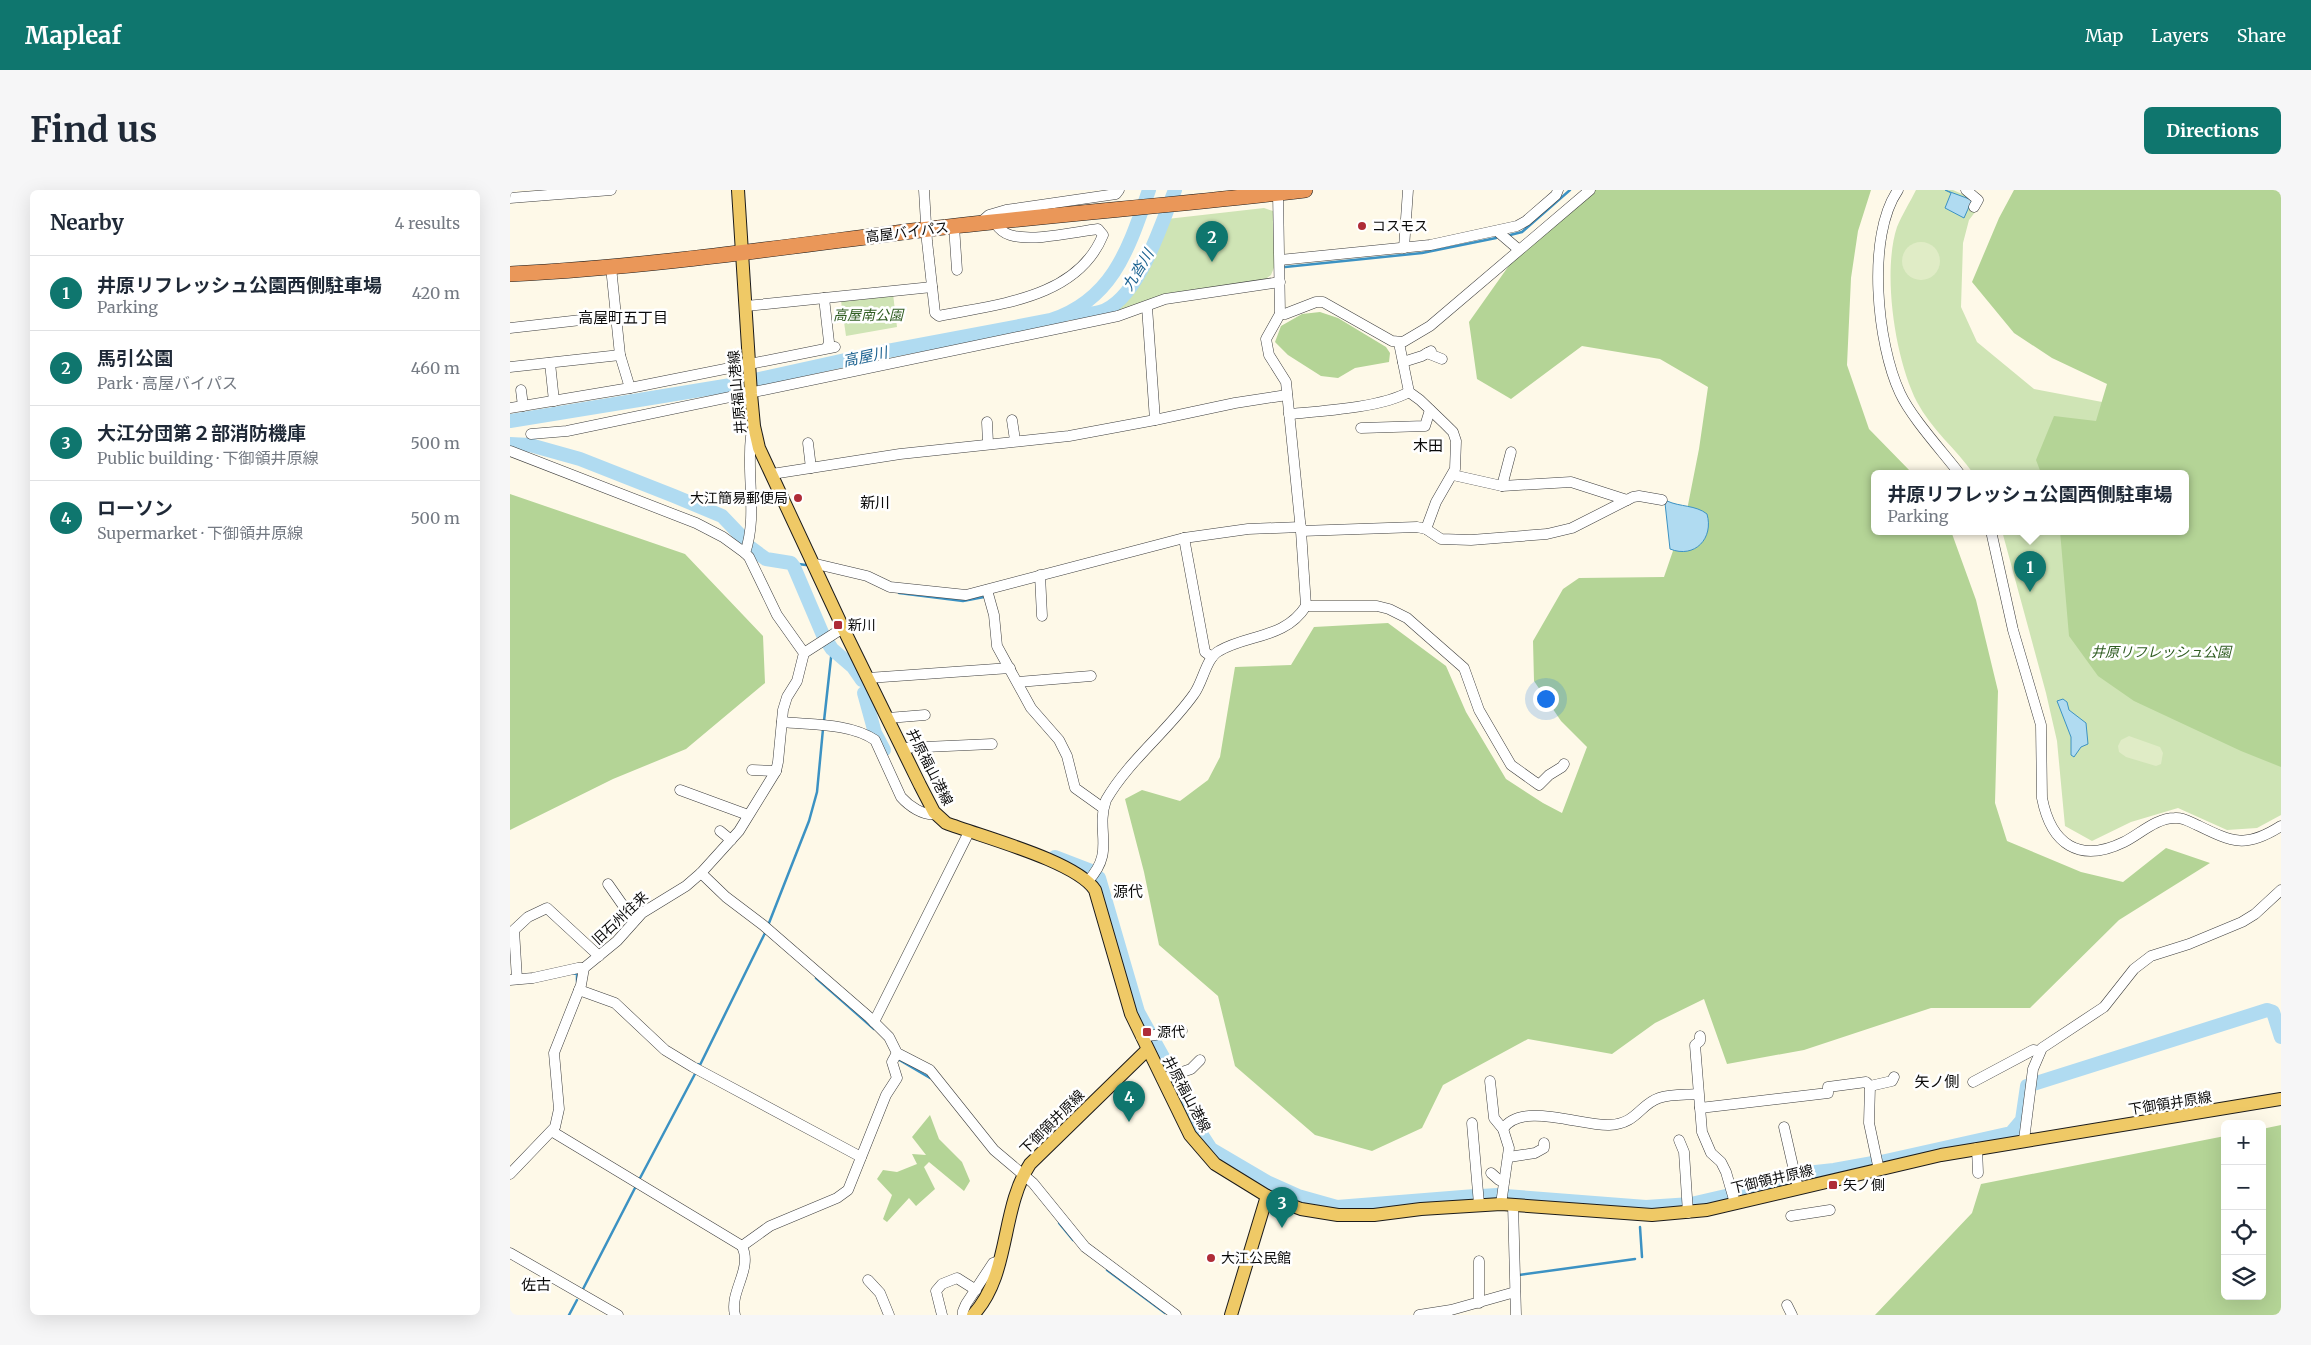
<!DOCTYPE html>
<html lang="en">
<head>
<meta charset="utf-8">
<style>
	:root { --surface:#fff; --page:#f6f6f7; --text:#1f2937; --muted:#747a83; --line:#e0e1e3; --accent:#0f766e }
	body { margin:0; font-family:Merriweather,"Noto Sans JP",serif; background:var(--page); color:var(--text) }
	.controls { position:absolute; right:15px; bottom:15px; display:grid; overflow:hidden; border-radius:8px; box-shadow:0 5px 20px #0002 }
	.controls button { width:45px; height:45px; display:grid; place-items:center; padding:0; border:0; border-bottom:1px solid var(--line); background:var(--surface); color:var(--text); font:25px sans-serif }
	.you { position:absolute; left:1035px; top:508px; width:18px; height:18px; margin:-12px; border:4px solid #fff; border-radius:50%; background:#1a73e8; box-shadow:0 0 0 8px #1a73e833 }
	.badge { display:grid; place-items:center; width:32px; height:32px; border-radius:50%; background:var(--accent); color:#fff; font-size:16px; font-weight:700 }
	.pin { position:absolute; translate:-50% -41px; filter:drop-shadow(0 1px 2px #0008) }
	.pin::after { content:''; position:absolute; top:26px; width:18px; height:15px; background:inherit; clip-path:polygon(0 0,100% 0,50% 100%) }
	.popup { position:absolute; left:1361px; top:280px; width:318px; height:65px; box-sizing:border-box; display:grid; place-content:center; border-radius:8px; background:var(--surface); filter:drop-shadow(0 1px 4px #0005); font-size:16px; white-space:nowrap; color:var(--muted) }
	.popup b { font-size:19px; color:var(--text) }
	.popup::after { content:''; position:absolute; left:50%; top:100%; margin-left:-10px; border:10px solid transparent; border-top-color:var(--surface) }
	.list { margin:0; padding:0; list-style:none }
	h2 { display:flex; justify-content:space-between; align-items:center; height:65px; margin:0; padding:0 20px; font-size:21px }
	h2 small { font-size:16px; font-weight:400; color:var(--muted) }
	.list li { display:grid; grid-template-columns:32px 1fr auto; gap:15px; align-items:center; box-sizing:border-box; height:75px; padding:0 20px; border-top:1px solid var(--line) }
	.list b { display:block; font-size:19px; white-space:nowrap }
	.list p { margin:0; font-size:16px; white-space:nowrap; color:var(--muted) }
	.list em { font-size:16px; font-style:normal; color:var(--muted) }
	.icon { flex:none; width:28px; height:28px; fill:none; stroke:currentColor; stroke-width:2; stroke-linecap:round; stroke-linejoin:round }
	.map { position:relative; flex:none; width:1771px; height:1125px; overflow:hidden; border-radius:8px }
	header { display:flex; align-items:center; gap:30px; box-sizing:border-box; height:70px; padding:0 25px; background:var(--accent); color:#fff }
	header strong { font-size:24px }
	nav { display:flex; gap:28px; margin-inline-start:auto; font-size:18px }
	.intro { display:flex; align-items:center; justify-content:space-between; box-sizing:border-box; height:120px; padding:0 30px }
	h1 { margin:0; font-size:35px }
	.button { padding:12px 22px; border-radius:8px; background:var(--accent); color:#fff; font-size:18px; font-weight:700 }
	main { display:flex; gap:30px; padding:0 30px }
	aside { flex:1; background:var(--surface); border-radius:8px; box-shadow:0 5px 20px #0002 }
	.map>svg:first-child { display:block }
	.green { fill:#cfe4b5 }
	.forest { fill:#b4d496 }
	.pitch { fill:#e0ecc6 }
	.water { fill:#b0dbf1; stroke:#3c92c3 }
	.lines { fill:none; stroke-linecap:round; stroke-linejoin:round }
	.stream { stroke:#3c92c3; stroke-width:2.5 }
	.river { stroke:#b0dbf1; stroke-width:14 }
	.minor-casing { stroke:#3d3d3d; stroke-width:11 }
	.major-casing { stroke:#1b1b1b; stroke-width:14 }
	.highway-casing { stroke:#1b1b1b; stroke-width:16 }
	.minor { stroke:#fff; stroke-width:10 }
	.major { stroke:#efc966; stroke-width:12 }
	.highway { stroke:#ea9759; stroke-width:15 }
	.poi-dot { fill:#af2c37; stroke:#fff; stroke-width:2 }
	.labels { text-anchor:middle; stroke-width:5; stroke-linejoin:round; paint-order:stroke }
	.poi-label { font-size:14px; fill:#0a0a0a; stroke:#fff; text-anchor:start }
	.street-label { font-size:14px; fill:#0a0a0a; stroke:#fff }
	.park-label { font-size:14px; font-style:italic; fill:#2e5c20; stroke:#fff }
	.water-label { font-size:15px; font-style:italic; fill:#1d6391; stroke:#fff }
	.neighbourhood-label { font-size:15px; fill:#0a0a0a; stroke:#fff }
</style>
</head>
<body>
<header>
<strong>Mapleaf</strong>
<nav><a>Map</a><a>Layers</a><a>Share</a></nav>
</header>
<div class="intro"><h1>Find us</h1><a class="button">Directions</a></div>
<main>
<aside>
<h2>Nearby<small>4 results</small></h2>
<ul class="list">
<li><span class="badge">1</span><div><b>井原リフレッシュ公園西側駐車場</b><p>Parking</p></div><em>420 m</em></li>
<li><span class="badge">2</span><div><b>馬引公園</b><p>Park · 高屋バイパス</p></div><em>460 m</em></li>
<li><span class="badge">3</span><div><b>大江分団第２部消防機庫</b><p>Public building · 下御領井原線</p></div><em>500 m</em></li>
<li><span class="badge">4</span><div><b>ローソン</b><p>Supermarket · 下御領井原線</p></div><em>500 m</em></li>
</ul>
</aside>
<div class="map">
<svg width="1771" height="1125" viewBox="0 0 1771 1125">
	<rect width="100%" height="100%" fill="#fef9e8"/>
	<g class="green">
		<path d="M 1406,0 L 1443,0 L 1472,13 L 1459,30 L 1453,53 L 1451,117 L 1467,152 L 1524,199 L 1718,236 L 1771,290 L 1771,625 L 1747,638 L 1717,640 L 1668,618 L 1621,632 L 1582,651 L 1555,636 L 1547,551 L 1536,503 L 1492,341 L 1675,341 L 1675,283 L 1463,283 C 1446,259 1421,239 1407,212 C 1385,170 1372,82 1387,37 C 1392,25 1400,12 1406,0 Z"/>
		<path d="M 754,18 L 763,21 L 765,75 L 761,85 L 750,93 L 609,121 L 605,116 C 634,94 644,61 657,29 Z"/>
		<path d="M 383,104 L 387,137 L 336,146 L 331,111 Z"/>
	</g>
	<g class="forest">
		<path d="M 1084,0 L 1361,0 L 1348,41 L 1341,88 L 1337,175 L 1359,239 L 1402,283 L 1365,283 L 1365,341 L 1441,341 L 1466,410 L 1488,501 L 1485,613 L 1497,651 L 1571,682 L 1613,692 L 1656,658 L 1700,673 L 1609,730 L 1520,818 L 1421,818 L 1294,860 L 1217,874 L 1194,809 L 1145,833 L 1102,864 L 1018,849 L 933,895 L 912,938 L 862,961 L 805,945 L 725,876 L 708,806 L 649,755 L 634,682 L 615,609 L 632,600 L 670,611 L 698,590 L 710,567 L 725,477 L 781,475 L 804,437 L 878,433 L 936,476 L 956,522 L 996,589 L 1033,613 L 1052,623 L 1077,557 L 1051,531 L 1024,491 L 1023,451 L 1053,399 L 1069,388 L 1154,387 L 1177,320 L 1189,259 L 1198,197 L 1150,169 L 1072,156 L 1001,209 L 967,189 L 959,132 L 1010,60 Z"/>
		<path d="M 1504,0 L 1771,0 L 1771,577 L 1731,561 L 1624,511 L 1588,486 L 1559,446 L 1550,341 L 1675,341 L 1675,283 L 1531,283 L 1526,270 L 1544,226 L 1586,231 L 1597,194 L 1542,168 L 1504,143 L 1462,92 L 1489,28 Z"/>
		<path d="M 810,122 L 828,128 L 876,157 L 880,163 L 879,172 L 845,178 L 828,188 L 811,186 L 778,165 L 765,152 L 771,136 L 792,124 Z"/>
		<path d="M 0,304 L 175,364 L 253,446 L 255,493 L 176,559 L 103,589 L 0,640 Z"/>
		<path d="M 420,925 L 429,949 L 452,972 L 460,991 L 454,1001 L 419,972 L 414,977 L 425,999 L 406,1016 L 399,1008 L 377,1032 L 373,1029 L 382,1005 L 367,989 L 373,980 L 387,982 L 407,974 L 402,964 L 416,965 L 402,947 Z"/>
		<path d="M 1771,935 L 1771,1125 L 1365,1125 L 1462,1023 L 1471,994 L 1715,946 L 1715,1106 L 1752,1106 L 1752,939 Z"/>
	</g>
	<g class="pitch">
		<circle cx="1411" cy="71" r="19"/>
		<path d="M 1619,546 L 1650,557 L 1653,563 L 1651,574 L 1646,576 L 1616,567 L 1609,562 L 1608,556 L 1611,550 Z"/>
	</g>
	<g class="water">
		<path d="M 1435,0 L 1462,10 L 1454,28 L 1435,18 L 1441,3 Z"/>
		<path d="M 1157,311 C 1170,317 1186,315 1197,324 C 1204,348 1185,369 1160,359 L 1155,313 Z"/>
		<path d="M 1553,509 L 1557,512 L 1559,520 L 1576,533 L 1578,554 L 1571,557 L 1564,567 L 1561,565 L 1561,547 L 1547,511 Z"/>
	</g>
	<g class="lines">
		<g class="stream">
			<path d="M 1000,45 L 1012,42 L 1060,0"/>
			<path d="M 775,77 L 912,63 L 986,48"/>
			<path d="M 591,122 L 609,118"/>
			<path d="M 281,373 L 296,375"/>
			<path d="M 389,403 L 453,411 L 474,407"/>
			<path d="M 314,531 L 322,459"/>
			<path d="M 259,733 L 299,631 L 307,602 L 313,539"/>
			<path d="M 62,783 L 67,784 L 67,792"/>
			<path d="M 306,788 L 364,839"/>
			<path d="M 386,868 L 420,888"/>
			<path d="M 188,874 L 190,875 L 255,743 L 257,744"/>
			<path d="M 129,990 L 186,882"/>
			<path d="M 549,1033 L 563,1050"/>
			<path d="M 1130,1037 L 1132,1067"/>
			<path d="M 597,1080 L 655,1123"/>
			<path d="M 1009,1085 L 1125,1069"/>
			<path d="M 72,1101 L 126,996"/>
			<path d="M 59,1125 L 67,1110"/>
		</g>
		<g class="river">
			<path d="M 560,123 C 569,123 581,125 590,122 C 629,110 651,34 665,0"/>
			<path d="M 0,231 L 227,194 L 367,163 L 541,130 C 604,109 619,57 639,0"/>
			<path d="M 0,254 L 20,255 L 70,269 L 164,306 L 212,326 L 233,348"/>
			<path d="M 241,358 L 256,369 L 281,373 L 284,377 L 313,445"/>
			<path d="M 318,453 L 322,459 L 343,477 L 352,490"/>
			<path d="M 354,503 L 365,543 L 374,560"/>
			<path d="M 545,667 L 584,682"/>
			<path d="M 589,688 L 628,822 L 654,869 L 684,933 L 701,959 L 759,993 L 788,1006 L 827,1017 L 965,1006"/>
			<path d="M 1371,972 L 1501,943 L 1512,930 L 1517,896 L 1757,820 L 1763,822 L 1771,847"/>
			<path d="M 1287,984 L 1324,980 L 1363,973"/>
			<path d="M 1227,1003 L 1264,993 L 1281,985"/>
			<path d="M 971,1006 L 987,1005"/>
			<path d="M 995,1006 L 1136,1017 L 1181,1014 L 1220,1005"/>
		</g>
		<g class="minor-casing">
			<g id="minor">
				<path d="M 414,0 L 417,51 L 425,123 L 429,126 C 487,114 567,109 593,45 L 588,39 C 564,42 523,52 500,45 C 493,43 489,39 485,33"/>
				<path d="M 1388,0 C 1356,46 1367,154 1390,203 C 1401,227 1432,261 1449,283"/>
				<path d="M 1456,0 L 1468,10 L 1464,17"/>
				<path d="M 0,8 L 101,0"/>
				<path d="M 471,32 L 479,25 L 496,20 L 606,4 L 609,0"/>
				<path d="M 444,36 L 447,80"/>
				<path d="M 987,41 L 1008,59"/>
				<path d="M 894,58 L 898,0"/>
				<path d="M 770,70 L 920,55 L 1007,36 L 1016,31 L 1046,5 L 1048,0"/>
				<path d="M 101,77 L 110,165 L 120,198"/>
				<path d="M 314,108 L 319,152 L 317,158"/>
				<path d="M 236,116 L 422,97"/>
				<path d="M 637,117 L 645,230"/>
				<path d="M 770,124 L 775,124 L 806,112 L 813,112 L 882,151 L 893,152 L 920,136 L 1080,0"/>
				<path d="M 0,138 L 106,126"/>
				<path d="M 889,153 L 899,202 L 910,210 L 935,234 L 943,242 L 946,251 L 945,279 L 926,312 L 916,339"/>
				<path d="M 917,163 L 932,169"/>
				<path d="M 893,172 L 912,166 L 921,161"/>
				<path d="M 40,173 L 44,211"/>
				<path d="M 0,177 L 110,165"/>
				<path d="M 11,200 L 13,216"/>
				<path d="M 0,218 L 120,198 L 325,157"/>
				<path d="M 779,224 C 812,221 870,218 899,202"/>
				<path d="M 502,230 L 505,250"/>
				<path d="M 477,232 L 478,253"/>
				<path d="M 851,238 L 915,236 L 920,220"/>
				<path d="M 21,244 L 57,241 L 608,126 L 655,109 L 770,92"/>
				<path d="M 298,253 L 301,278"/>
				<path d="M 0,261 L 186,333 L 213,347 L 235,363"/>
				<path d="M 262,284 L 390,264 L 559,246 L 645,230 L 725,213 L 777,205"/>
				<path d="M 943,285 L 992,296 L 1061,292 L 1117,310"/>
				<path d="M 992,296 L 1001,262"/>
				<path d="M 791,341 L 907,337 L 916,339 L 931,349 L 961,350 L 1037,344 L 1062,338 L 1123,307 L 1129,306 L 1152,310"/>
				<path d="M 1481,341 L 1503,440 L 1531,535 L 1532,608 C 1541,654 1569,674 1614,652 C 1630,644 1646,628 1665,628 C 1673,627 1680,632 1687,635 C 1722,652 1735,659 1771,636"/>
				<path d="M 674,348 L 695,462 L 702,467"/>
				<path d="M 302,373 L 357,386 L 380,397 L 456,405 L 674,348 L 738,339 L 791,337"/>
				<path d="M 530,385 L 532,426"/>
				<path d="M 477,400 L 484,425 L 487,456 L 521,518 L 549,550 L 557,566 L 565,598 L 593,618"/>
				<path d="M 796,416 L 867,416 L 879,419 L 897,428 L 954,478 L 969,520 L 1001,575 L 1029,595 L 1039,585 L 1052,577 L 1054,574"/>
				<path d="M 294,463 L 333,438"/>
				<path d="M 358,488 L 500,478"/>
				<path d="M 508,492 L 581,486"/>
				<path d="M 378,528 L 415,525"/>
				<path d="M 272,532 C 301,535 340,533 365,550 L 391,607 C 399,616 413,626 426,624"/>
				<path d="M 392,558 L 482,554"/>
				<path d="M 242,580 L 266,581"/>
				<path d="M 170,600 L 238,625"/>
				<path d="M 210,641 L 221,650"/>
				<path d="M 191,683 L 216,707 L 253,735 L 359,827 L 379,847 L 387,863 L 420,880 L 484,960 L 523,993 L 575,1057 L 666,1125"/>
				<path d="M 578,691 C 606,661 585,642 596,610 C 619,570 658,541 684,504 C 693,492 696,468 709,461 C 738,444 775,449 796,416 L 791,341 L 776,192 L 759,165 L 756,149 L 770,124 L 768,3"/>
				<path d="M 98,694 L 112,714 L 127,728"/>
				<path d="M 7,789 L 4,740 L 18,727 L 37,718 L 89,766"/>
				<path d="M 0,790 L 23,788 L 68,778 L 74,778"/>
				<path d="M 69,800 L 105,813 L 155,860 L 183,877 L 351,967"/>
				<path d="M 364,832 L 459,642"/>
				<path d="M 1190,846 L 1190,851 L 1185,855 L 1192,942 L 1201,963 L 1211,972 L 1216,982 L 1225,1013"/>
				<path d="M 631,847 L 672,841"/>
				<path d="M 652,889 L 681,879 L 690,870"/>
				<path d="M 980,891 L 984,928 L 993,939 L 999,958 L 991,1014"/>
				<path d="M 1463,892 L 1523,860 L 1529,861"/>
				<path d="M 1360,896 L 1359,933 L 1369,980"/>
				<path d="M 1190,918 L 1318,903 L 1318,897 L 1356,892 L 1360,896 L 1382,891 L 1384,887"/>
				<path d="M 962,933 L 969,1014"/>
				<path d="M 1274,937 L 1288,998"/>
				<path d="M 993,939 C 1011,911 1071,936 1099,935 C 1127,934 1130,914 1149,908 C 1161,904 1175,905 1187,904"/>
				<path d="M 43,942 L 232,1056 C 243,1080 219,1101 225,1125"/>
				<path d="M 1169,950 L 1174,962 L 1178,1023"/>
				<path d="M 1514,950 L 1523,879 L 1532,858 L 1594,817 L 1624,779 L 1641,766 L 1679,754 L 1732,732 L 1745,724 L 1771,700"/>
				<path d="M 1467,958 L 1468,983"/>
				<path d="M 999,967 L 1025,963 L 1034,958 L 1034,953"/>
				<path d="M 981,983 L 989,990 L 994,991"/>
				<path d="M 0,984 L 45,937 L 49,919 L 44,863 L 71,795 L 74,778 L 107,751 L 132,723 L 176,696 L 191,683 L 229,641 L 266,581 L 268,572 L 273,520 L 277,507 L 287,491 L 294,463 L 267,425 L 239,367 L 235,363 C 246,332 239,297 240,265 C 240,255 240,246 243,237"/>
				<path d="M 1003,1014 L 1006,1125"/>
				<path d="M 1281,1026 L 1320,1020"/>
				<path d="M 232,1056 L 260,1036 L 327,1008 L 338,1000 L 376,905 L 387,888 L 382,872 L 387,863"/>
				<path d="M 0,1063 L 108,1125"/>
				<path d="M 969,1071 L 969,1113"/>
				<path d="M 358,1090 L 370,1103 L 379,1125"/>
				<path d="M 1277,1115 L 1282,1125"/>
				<path d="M 432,1125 L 426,1101 L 432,1094 L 447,1088 L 466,1100"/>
				<path d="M 453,1125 L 453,1121 L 456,1114 L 483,1073 L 489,1071"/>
				<path d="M 909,1125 L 941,1120 L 1005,1102"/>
			</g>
		</g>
		<g class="major-casing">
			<g id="major">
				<path d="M 228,0 L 241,204 L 244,236 L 249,258 L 333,438 L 410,595 L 424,622 L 436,633 C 472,647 566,671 585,700 L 621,824 L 680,945 L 705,974 L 757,1006 L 791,1019 L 828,1025 L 864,1025 L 911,1019 L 991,1014 L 1142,1025 L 1197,1020 L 1431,965 L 1771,909"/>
				<path d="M 463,1125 C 501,1084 490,1020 520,974 L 637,860"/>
				<path d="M 721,1125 L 757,1006"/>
			</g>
		</g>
		<g class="highway-casing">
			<path id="highway" d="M 0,84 C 141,77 280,56 419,39 C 544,24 670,15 795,0"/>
		</g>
		<use href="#minor" class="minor"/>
		<use href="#major" class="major"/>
		<use href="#highway" class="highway"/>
	</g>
	<g class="poi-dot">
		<circle cx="852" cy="36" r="5"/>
		<circle cx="288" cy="308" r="5"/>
		<rect x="323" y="430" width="10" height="10" rx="2.5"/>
		<rect x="632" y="837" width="10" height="10" rx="2.5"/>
		<rect x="1318" y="990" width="10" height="10" rx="2.5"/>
		<circle cx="701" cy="1068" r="5"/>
	</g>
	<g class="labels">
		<g class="poi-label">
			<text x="862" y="41">コスモス</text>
			<text x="278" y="313" text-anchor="end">大江簡易郵便局</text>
			<text x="338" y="440">新川</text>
			<text x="647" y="847">源代</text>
			<text x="1333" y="1000">矢ノ側</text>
			<text x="711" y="1073">大江公民館</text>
		</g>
		<g class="street-label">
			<text transform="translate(397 42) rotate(-7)" y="5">高屋バイパス</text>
			<text transform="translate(227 202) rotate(-95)" y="5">井原福山港線</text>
			<text transform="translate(420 577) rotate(63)" y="5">井原福山港線</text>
			<text transform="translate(110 728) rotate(-43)" y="5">旧石州往来</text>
			<text transform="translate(677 904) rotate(62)" y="5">井原福山港線</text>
			<text transform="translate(1660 913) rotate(-9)" y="5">下御領井原線</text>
			<text transform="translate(542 932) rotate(-45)" y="5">下御領井原線</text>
			<text transform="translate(1262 989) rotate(-13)" y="5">下御領井原線</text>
		</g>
		<g class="park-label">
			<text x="358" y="130">高屋南公園</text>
			<text x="1651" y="467">井原リフレッシュ公園</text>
		</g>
		<g class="water-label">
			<text transform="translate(628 80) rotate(-59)" y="5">九沓川</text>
			<text transform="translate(355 167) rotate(-12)" y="5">高屋川</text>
		</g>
		<g class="neighbourhood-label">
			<text x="113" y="133">高屋町五丁目</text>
			<text x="918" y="261">木田</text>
			<text x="365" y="318">新川</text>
			<text x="618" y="707">源代</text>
			<text x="1427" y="897">矢ノ側</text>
			<text x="26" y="1100">佐古</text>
		</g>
	</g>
</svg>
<div class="controls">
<button>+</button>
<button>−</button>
<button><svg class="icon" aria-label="locate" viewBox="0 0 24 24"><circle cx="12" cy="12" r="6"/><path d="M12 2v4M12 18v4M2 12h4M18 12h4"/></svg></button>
<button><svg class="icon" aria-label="layers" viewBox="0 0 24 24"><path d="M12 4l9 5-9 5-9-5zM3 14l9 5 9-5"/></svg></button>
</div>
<div class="you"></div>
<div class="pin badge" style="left:1520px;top:402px">1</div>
<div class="popup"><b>井原リフレッシュ公園西側駐車場</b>Parking</div>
<div class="pin badge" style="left:702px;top:72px">2</div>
<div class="pin badge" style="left:772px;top:1038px">3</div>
<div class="pin badge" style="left:619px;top:932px">4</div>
</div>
</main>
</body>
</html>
